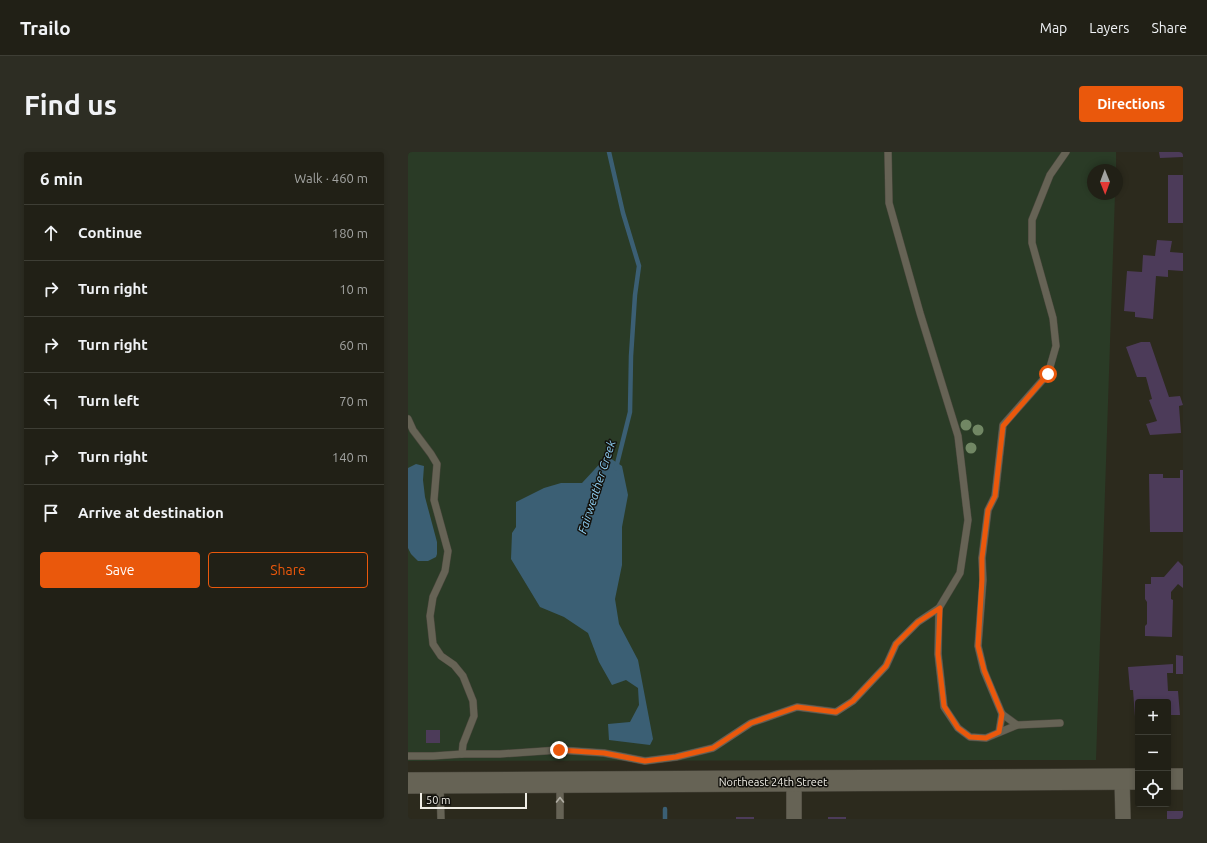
<!DOCTYPE html>
<html lang="en">
<head>
<meta charset="utf-8">
<style>
	:root { --surface:#212016; --page:#2d2d23; --text:#f1f3f6; --muted:#a2a3a1; --line:#3e3e35; --accent:#ea580c }
	body { margin:0; font-family:Ubuntu,sans-serif; background:var(--page); color:var(--text) }
	.controls { position:absolute; right:12px; bottom:12px; display:grid; overflow:hidden; border-radius:4px; box-shadow:0 2px 6px #0003 }
	.controls button { width:36px; height:36px; display:grid; place-items:center; padding:0; border:0; border-bottom:1px solid var(--line); background:var(--surface); color:var(--text); font:20px sans-serif }
	.compass { position:absolute; left:679px; top:12px; width:36px; height:36px; border-radius:50%; background:var(--surface); box-shadow:0 2px 6px #0003; rotate:179deg }
	.scale { position:absolute; left:12px; bottom:10px; width:107px; box-sizing:border-box; padding-left:4px; border:2px solid #f0eee6; border-top:0; font-size:11px; line-height:14px; white-space:nowrap; color:#f0eee6; -webkit-text-stroke:3px #13120d; paint-order:stroke }
	.stop { position:absolute; width:12px; height:12px; margin:-9px; border:3px solid #ea580c; border-radius:50%; background:#fff }
	.stop.end { background:#ea580c; border-color:#fff; box-shadow:0 1px 4px #0008 }
	.list { margin:0; padding:0; list-style:none }
	h2 { display:flex; justify-content:space-between; align-items:center; height:52px; margin:0; padding:0 16px; font-size:17px }
	h2 small { font-size:13px; font-weight:400; color:var(--muted) }
	.list li { display:grid; grid-template-columns:26px 1fr auto; gap:12px; align-items:center; box-sizing:border-box; height:56px; padding:0 16px; border-top:1px solid var(--line) }
	.list b { display:block; font-size:15px; white-space:nowrap }
	.list em { font-size:13px; font-style:normal; color:var(--muted) }
	.actions { display:flex; gap:8px; padding:12px 16px }
	.actions a { flex:1; padding:9px 0; border:1px solid var(--accent); border-radius:4px; text-align:center; font-size:14px; color:var(--accent) }
	.actions .main { background:var(--accent); color:#fff }
	.icon { flex:none; width:22px; height:22px; fill:none; stroke:currentColor; stroke-width:2; stroke-linecap:round; stroke-linejoin:round }
	.map { position:relative; flex:none; width:775px; height:667px; overflow:hidden; border-radius:4px }
	header { display:flex; align-items:center; gap:24px; box-sizing:border-box; height:56px; padding:0 20px; background:var(--surface); border-bottom:1px solid var(--line) }
	header strong { font-size:19px }
	nav { display:flex; gap:22px; margin-inline-start:auto; font-size:14px }
	.intro { display:flex; align-items:center; justify-content:space-between; box-sizing:border-box; height:96px; padding:0 24px }
	h1 { margin:0; font-size:28px }
	.button { padding:10px 18px; border-radius:4px; background:var(--accent); color:#fff; font-size:14px; font-weight:700 }
	main { display:flex; gap:24px; padding:0 24px }
	aside { flex:1; background:var(--surface); border-radius:4px; box-shadow:0 2px 6px #0003 }
	.map>svg:first-child { display:block }
	.green { fill:#2a3b26 }
	.water { fill:#3b5f74 }
	.lines { fill:none; stroke-linecap:round; stroke-linejoin:round }
	.stream { stroke:#3b5f74; stroke-width:4.5 }
	.building { fill:#4c3b59 }
	.service-casing { stroke:#4a473d; stroke-width:8 }
	.minor-casing { stroke:#4a473d; stroke-width:16 }
	.secondary-casing { stroke:#4a473d; stroke-width:22 }
	.service { stroke:#666355; stroke-width:7 }
	.minor { stroke:#666355; stroke-width:15 }
	.secondary { stroke:#666355; stroke-width:21 }
	.tree { fill:#718764 }
	.oneway { stroke:#b2afa5 }
	.route { stroke:#ea580c; stroke-width:5 }
	.labels { text-anchor:middle; stroke-width:3; stroke-linejoin:round; paint-order:stroke }
	.street-label { font-size:11px; fill:#f0eee6; stroke:#13120d }
	.water-label { font-size:12px; font-style:italic; fill:#90d1f6; stroke:#13120d }
</style>
</head>
<body>
<header>
<strong>Trailo</strong>
<nav><a>Map</a><a>Layers</a><a>Share</a></nav>
</header>
<div class="intro"><h1>Find us</h1><a class="button">Directions</a></div>
<main>
<aside>
<h2>6 min<small>Walk · 460 m</small></h2>
<ul class="list">
<li><svg class="icon" aria-label="ahead" viewBox="0 0 24 24"><path d="M12 20V5M6 11l6-6 6 6"/></svg><div><b>Continue</b></div><em>180 m</em></li>
<li><svg class="icon" aria-label="right" viewBox="0 0 24 24"><path d="M7 20v-9h11M14 6l5 5-5 5"/></svg><div><b>Turn right</b></div><em>10 m</em></li>
<li><svg class="icon" aria-label="right" viewBox="0 0 24 24"><path d="M7 20v-9h11M14 6l5 5-5 5"/></svg><div><b>Turn right</b></div><em>60 m</em></li>
<li><svg class="icon" aria-label="left" viewBox="0 0 24 24"><path d="M17 20v-9H6M10 6l-5 5 5 5"/></svg><div><b>Turn left</b></div><em>70 m</em></li>
<li><svg class="icon" aria-label="right" viewBox="0 0 24 24"><path d="M7 20v-9h11M14 6l5 5-5 5"/></svg><div><b>Turn right</b></div><em>140 m</em></li>
<li><svg class="icon" aria-label="arrive" viewBox="0 0 24 24"><path d="M6 21V4h12l-3 4 3 4H6"/></svg><div><b>Arrive at destination</b></div></li>
</ul>
<div class="actions"><a class="main">Save</a><a>Share</a></div>
</aside>
<div class="map">
<svg width="775" height="667" viewBox="0 0 775 667">
	<rect width="100%" height="100%" fill="#2c2a1d"/>
	<path class="green" d="M 0,0 L 708,0 L 708,18 L 685,18 L 685,42 L 707,42 L 688,608 L 0,609 Z"/>
	<g class="water">
		<path d="M 199,304 L 214,314 L 220,343 L 214,375 L 214,413 L 207,447 L 211,472 L 230,508 L 245,587 L 242,593 L 201,588 L 200,572 L 222,570 L 231,553 L 230,536 L 218,528 L 204,533 L 191,510 L 180,481 L 156,465 L 132,455 L 103,407 L 104,381 L 108,375 L 108,350 L 136,336 L 153,331 L 174,331 Z"/>
		<path d="M 8,312 L 16,314 L 15,328 L 17,345 L 29,390 L 29,402 L 28,405 L 20,409 L 10,409 L 3,402 L 0,396 L 0,316 Z"/>
	</g>
	<g class="lines">
		<g class="stream">
			<path d="M 201,0 L 215,61 L 231,114 L 227,143 L 223,204 L 222,260 L 208,316"/>
			<path d="M 257,657 L 257,667"/>
		</g>
	</g>
	<g class="building">
		<path d="M 751,0 L 775,0 L 775,5 L 752,6 Z"/>
		<rect x="760" y="23" width="15" height="48"/>
		<path d="M 749,88 L 764,89 L 762,100 L 775,101 L 775,119 L 760,118 L 760,125 L 748,124 L 745,167 L 727,165 L 727,160 L 716,159 L 719,119 L 734,120 L 735,103 L 747,104 Z"/>
		<path d="M 733,190 L 742,190 L 761,245 L 772,244 L 775,253 L 771,254 L 773,281 L 742,283 L 738,272 L 749,269 L 741,248 L 744,247 L 738,225 L 729,225 L 718,195 Z"/>
		<path d="M 772,318 L 775,318 L 775,380 L 742,380 L 741,322 L 755,322 L 755,326 L 772,326 Z"/>
		<path d="M 770,409 L 775,414 L 775,436 L 770,432 L 763,440 L 763,447 L 765,448 L 764,485 L 737,484 L 737,474 L 739,472 L 739,450 L 737,447 L 737,432 L 743,432 L 743,425 L 756,425 Z"/>
		<path d="M 768,503 L 775,504 L 775,522 L 768,522 Z"/>
		<path d="M 765,512 L 765,521 L 759,521 L 760,539 L 770,539 L 772,563 L 762,563 L 763,572 L 760,572 L 760,550 L 730,550 L 730,565 L 727,565 L 725,538 L 722,538 L 720,515 Z"/>
		<rect x="18" y="578" width="14" height="13"/>
		<rect x="759" y="659" width="16" height="8"/>
		<rect x="328" y="665" width="18" height="2"/>
		<rect x="420" y="665" width="18" height="2"/>
	</g>
	<g class="lines">
		<g class="service-casing">
			<g id="service">
				<path d="M 480,0 L 481,51 L 512,161 L 550,284 L 560,368 L 552,421 L 531,456 L 530,502 L 536,555 L 550,576 L 562,585 L 578,586 L 609,573 L 652,571"/>
				<path d="M 0,267 L 5,278 L 23,302 L 29,312 L 26,348 L 40,399 L 37,419 L 25,445 L 22,464 L 25,492 L 33,504 L 46,513 L 55,524 L 65,549 L 66,564 L 55,592 L 54,602"/>
				<path d="M 609,573 L 594,562 L 576,519 L 570,494 L 575,428 L 574,406 L 580,358 L 587,344 L 595,273 L 640,222 L 648,194 L 645,166 L 624,91 L 624,68 L 642,23 L 658,0"/>
				<path d="M 591,580 L 594,562"/>
				<path d="M 0,604 L 25,604 L 54,602 L 92,602 L 151,598 L 196,601 L 237,609 L 268,605 L 305,596 L 343,571 L 389,555 L 428,560 L 445,549 L 478,514 L 488,492 L 510,470 L 531,456"/>
				<path d="M 32,633 L 33,667"/>
				<path d="M 152,667 L 152,631"/>
			</g>
		</g>
		<g class="minor-casing">
			<g id="minor">
				<path d="M 714,627 L 715,667"/>
				<path d="M 386,667 L 386,630"/>
			</g>
		</g>
		<g class="secondary-casing">
			<g id="secondary">
				<path d="M 760,627 L 775,627"/>
				<path d="M 0,631 L 730,627"/>
			</g>
		</g>
		<use href="#service" class="service"/>
		<use href="#minor" class="minor"/>
		<use href="#secondary" class="secondary"/>
	</g>
	<g class="tree">
		<circle cx="558" cy="273" r="5.5"/>
		<circle cx="570" cy="278" r="5.5"/>
		<circle cx="563" cy="296" r="5.5"/>
	</g>
	<defs><path id="oneway-chevron" d="M-2-3.5L2.5 0L-2 3.5" fill="none" stroke-width="1.6" stroke-linecap="round" stroke-linejoin="round"/></defs>
	<use class="oneway" href="#oneway-chevron" transform="translate(152 648) rotate(-90)"/>
	<g class="lines">
		<path class="route" d="M 151,598 L 196,601 L 237,609 L 268,605 L 305,596 L 343,571 L 389,555 L 428,560 L 445,549 L 478,514 L 488,492 L 510,470 L 532,456 L 530,502 L 536,554 L 550,576 L 562,585 L 578,586 L 591,580 L 594,562 L 576,518 L 570,494 L 574,428 L 574,406 L 580,358 L 587,344 L 595,274 L 640,222"/>
	</g>
	<g class="labels">
		<g class="street-label">
			<text x="365" y="634">Northeast 24th Street</text>
		</g>
		<g class="water-label">
			<text transform="translate(189 335) rotate(-72)" y="4">Fairweather Creek</text>
		</g>
	</g>
</svg>
<div class="controls">
<button>+</button>
<button>−</button>
<button><svg class="icon" aria-label="locate" viewBox="0 0 24 24"><circle cx="12" cy="12" r="6"/><path d="M12 2v4M12 18v4M2 12h4M18 12h4"/></svg></button>
</div>
<svg class="compass" viewBox="-18 -18 36 36"><path d="M0-13l5 13h-10z" fill="#e53935"/><path d="M0 13l5-13h-10z" fill="#a2a3a1"/></svg>
<div class="scale">50 m</div>
<div class="stop" style="left:640px;top:222px"></div>
<div class="stop end" style="left:151px;top:598px"></div>
</div>
</main>
</body>
</html>
